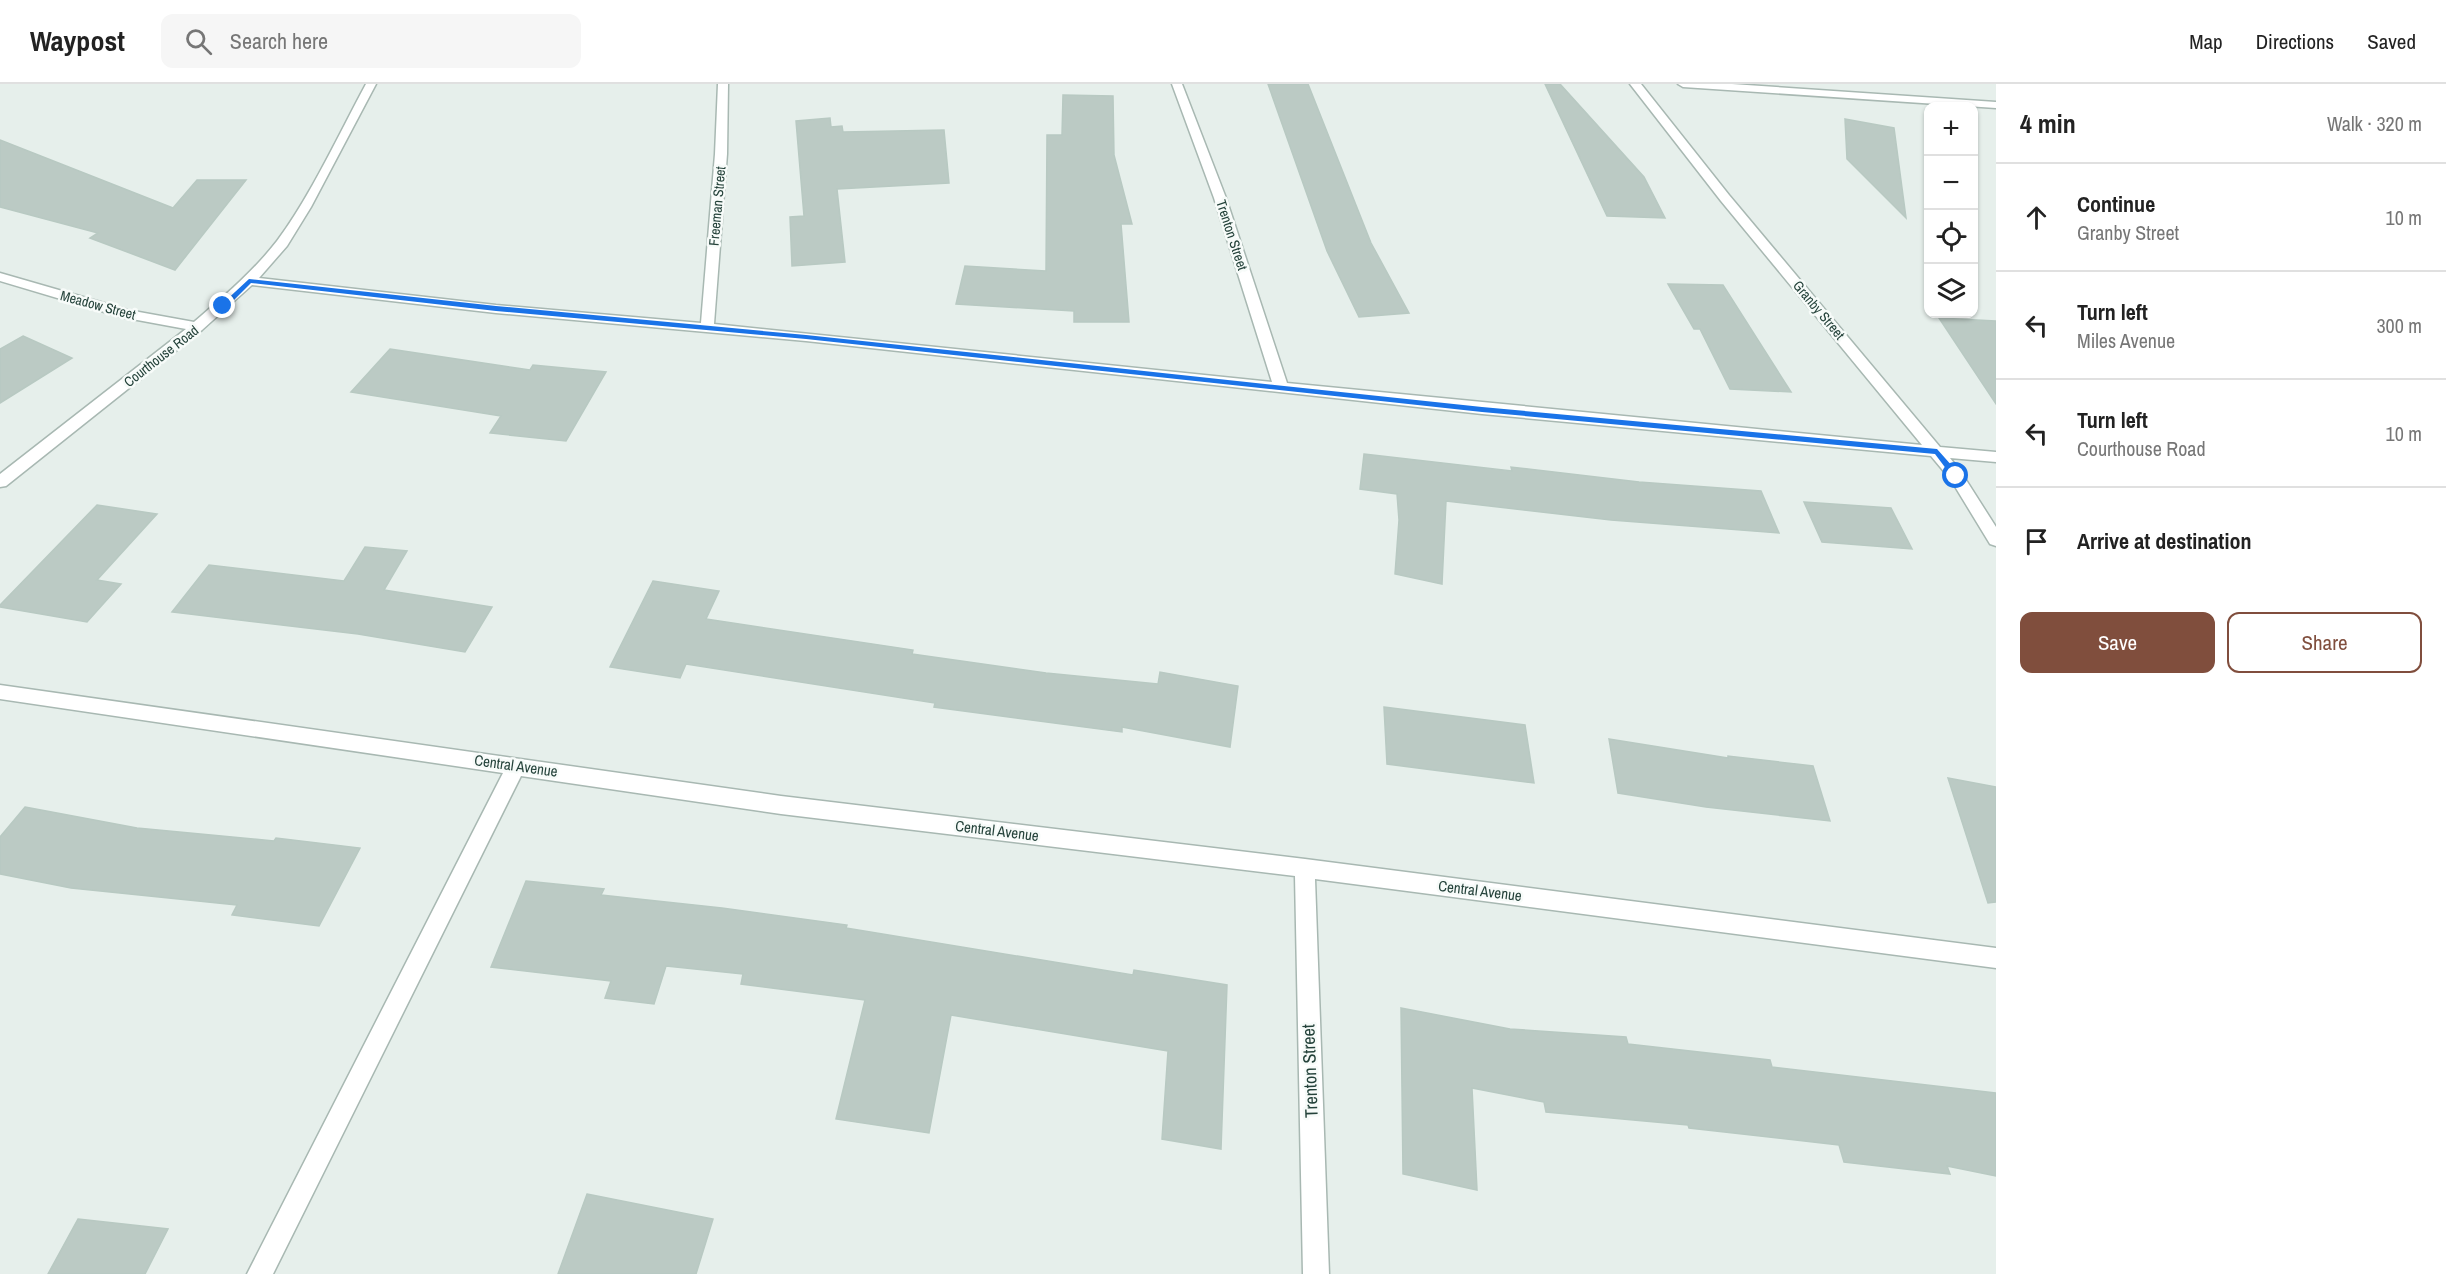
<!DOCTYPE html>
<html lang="en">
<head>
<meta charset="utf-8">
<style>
	:root { --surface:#fff; --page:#f6f6f6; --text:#222; --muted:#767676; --line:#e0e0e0; --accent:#804e3d }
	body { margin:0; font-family:"Archivo Narrow",sans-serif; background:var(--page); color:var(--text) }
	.controls { position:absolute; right:18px; top:18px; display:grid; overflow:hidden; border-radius:12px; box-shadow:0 2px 4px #0004 }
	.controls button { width:54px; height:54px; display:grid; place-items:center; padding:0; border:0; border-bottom:2px solid var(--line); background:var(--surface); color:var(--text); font:30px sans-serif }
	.stop { position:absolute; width:18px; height:18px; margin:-14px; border:4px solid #1a73e8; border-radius:50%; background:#fff }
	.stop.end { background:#1a73e8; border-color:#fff; box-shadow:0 2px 6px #0008 }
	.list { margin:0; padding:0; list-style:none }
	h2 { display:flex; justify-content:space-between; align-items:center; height:78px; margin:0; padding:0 24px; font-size:26px }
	h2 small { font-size:20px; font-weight:400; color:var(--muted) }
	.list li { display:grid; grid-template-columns:39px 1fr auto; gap:18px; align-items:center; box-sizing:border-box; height:108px; padding:0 24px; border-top:2px solid var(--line) }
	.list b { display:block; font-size:22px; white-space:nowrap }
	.list p { margin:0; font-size:20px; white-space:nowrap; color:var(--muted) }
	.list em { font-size:20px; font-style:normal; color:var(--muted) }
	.actions { display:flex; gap:12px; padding:18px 24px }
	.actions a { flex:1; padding:14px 0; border:2px solid var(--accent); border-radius:12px; text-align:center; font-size:21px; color:var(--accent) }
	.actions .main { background:var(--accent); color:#fff }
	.icon { flex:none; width:33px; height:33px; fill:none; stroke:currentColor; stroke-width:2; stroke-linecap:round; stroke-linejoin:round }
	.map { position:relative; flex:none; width:1996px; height:1190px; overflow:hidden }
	header { display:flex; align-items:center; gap:36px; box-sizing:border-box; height:84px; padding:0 30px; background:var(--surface); border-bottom:2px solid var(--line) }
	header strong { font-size:28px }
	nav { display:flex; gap:33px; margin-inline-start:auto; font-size:21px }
	.search { width:420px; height:54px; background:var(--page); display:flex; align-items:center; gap:15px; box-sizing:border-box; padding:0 21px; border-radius:12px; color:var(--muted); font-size:22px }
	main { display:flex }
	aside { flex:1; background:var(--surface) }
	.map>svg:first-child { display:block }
	.building { fill:#bbcac4; stroke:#b8c9c2; stroke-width:1.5 }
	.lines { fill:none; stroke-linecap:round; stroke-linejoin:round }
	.minor-casing { stroke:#a8b8b2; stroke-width:3 }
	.minor { fill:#fff; fill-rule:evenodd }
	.route { fill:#1a73e8 }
	.labels { text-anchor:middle; stroke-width:5; stroke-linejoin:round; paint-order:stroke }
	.far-street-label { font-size:14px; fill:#24423a; stroke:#f7fbf9 }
	.street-label { font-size:15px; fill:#24423a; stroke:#f7fbf9 }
	.near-street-label { font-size:18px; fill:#24423a; stroke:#f7fbf9 }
</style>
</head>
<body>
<header>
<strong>Waypost</strong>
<div class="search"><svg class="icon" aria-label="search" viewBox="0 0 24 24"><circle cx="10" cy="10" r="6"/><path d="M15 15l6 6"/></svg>Search here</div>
<nav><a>Map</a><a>Directions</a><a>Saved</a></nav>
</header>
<main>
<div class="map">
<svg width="1996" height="1190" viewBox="0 0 1996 1190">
	<rect width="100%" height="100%" fill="#e6efeb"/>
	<g class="building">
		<path d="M 1268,0 L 1308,0 L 1371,159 L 1409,229 L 1359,233 L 1327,167 Z"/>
		<path d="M 1545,0 L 1560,0 L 1644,93 L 1665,134 L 1607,132 Z"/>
		<path d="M 1063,11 L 1113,12 L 1114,71 L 1132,140 L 1121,140 L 1129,238 L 1074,238 L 1074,227 L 956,220 L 965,182 L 1046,187 L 1047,51 L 1062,51 Z"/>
		<path d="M 830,34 L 831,43 L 842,42 L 843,48 L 944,46 L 949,99 L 837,105 L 845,178 L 792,182 L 790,133 L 804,132 L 796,37 Z"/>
		<path d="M 1845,35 L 1894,44 L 1906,134 L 1847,75 Z"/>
		<path d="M 0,56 L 173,124 L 197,96 L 246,96 L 175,186 L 90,154 L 98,149 L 0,123 Z"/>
		<path d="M 1668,200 L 1723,201 L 1791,308 L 1730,305 L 1700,245 L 1694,245 Z"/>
		<path d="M 1939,234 L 1996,237 L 1996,320 Z"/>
		<path d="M 23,252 L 72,274 L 0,319 L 0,265 Z"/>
		<path d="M 390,265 L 530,286 L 533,281 L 606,288 L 566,357 L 490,349 L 501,332 L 351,308 Z"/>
		<path d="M 1364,370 L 1512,387 L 1511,383 L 1639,398 L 1761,407 L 1779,449 L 1611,436 L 1446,417 L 1442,500 L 1395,490 L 1399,436 L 1397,410 L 1360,405 Z"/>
		<path d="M 1804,418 L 1891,424 L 1912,465 L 1822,458 Z"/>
		<path d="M 97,421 L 157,430 L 97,496 L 121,500 L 87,538 L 0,523 L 0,521 Z"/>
		<path d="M 365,463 L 407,467 L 384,506 L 492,523 L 465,568 L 358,550 L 172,528 L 209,481 L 344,497 Z"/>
		<path d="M 653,497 L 719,507 L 706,535 L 913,566 L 912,570 L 1046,589 L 1158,600 L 1160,588 L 1238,602 L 1230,663 L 1122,643 L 1122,648 L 934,623 L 935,619 L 686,580 L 680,594 L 610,583 Z"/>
		<path d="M 1384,623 L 1525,641 L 1534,699 L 1387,680 Z"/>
		<path d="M 1609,655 L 1728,674 L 1728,672 L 1813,682 L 1830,737 L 1706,723 L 1618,709 Z"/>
		<path d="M 1948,694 L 1996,703 L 1996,818 L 1988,819 Z"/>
		<path d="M 25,723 L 137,744 L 274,757 L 276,754 L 360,764 L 319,842 L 232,831 L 237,821 L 71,804 L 0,790 L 0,753 Z"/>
		<path d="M 526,797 L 604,805 L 601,811 L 722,824 L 847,841 L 846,844 L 1133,891 L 1134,886 L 1227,901 L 1221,1065 L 1162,1055 L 1168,967 L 951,931 L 929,1049 L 836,1035 L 865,916 L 741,900 L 743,890 L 666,882 L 654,920 L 605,914 L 611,897 L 491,883 Z"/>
		<path d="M 1401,924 L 1510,945 L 1626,953 L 1628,960 L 1770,976 L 1772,983 L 1996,1009 L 1996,1092 L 1947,1082 L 1950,1090 L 1844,1078 L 1839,1061 L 1689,1044 L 1688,1041 L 1546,1028 L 1544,1018 L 1472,1004 L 1477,1106 L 1403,1090 Z"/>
		<path d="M 587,1110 L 713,1135 L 696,1190 L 558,1190 Z"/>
		<path d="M 78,1135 L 168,1145 L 145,1190 L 48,1190 Z"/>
	</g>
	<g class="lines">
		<g class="minor-casing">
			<g id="minor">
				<path d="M 366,0 L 376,0 L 311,123 L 287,162 L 259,194 L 496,221 L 701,239 L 715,70 L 718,0 L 728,0 L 727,70 L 714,240 L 1272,298 L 1214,114 L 1172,0 L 1182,0 L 1226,114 L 1287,299 L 1922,361 L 1721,117 L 1630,0 L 1641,0 L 1729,111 L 1940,363 L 1996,368 L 1996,378 L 1950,374 L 1961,388 L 1996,443 L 1996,462 L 1990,460 L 1951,396 L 1931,372 L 1482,330 L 806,257 L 496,229 L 252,201 L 202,246 L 6,402 L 0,403 L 0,390 L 186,245 L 121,233 L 0,197 L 0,189 L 128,226 L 194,238 C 223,213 253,188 277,157 C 310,113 339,50 366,0 Z"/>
				<path d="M 1678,0 L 1732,0 L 1996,18 L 1996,24 L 1683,3 Z"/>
				<path d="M 0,601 L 781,712 L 1305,775 L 1996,864 L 1996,884 L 1315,795 L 1329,1190 L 1303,1190 L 1295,792 L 781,730 L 521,692 L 273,1190 L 247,1190 L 503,689 L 0,615 Z"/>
			</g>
		</g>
		<use href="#minor" class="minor"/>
	</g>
	<path class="route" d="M 249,195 L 496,222 L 806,251 L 1482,323 L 1937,365 L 1961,392 L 1953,394 L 1935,370 L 1482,328 L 806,255 L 496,227 L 251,199 L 226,224 L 221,224 L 221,221 Z"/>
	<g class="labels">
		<g class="far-street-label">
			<text transform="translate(717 122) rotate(-85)" y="5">Freeman Street</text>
			<text transform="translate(1232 151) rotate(72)" y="5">Trenton Street</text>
			<text transform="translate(98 221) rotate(15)" y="5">Meadow Street</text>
			<text transform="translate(1819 226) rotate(50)" y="5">Granby Street</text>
			<text transform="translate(161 272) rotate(-38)" y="5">Courthouse Road</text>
		</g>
		<g class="street-label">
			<text transform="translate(516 682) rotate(8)" y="5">Central Avenue</text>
			<text transform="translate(997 747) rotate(7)" y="5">Central Avenue</text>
			<text transform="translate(1480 807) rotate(7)" y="5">Central Avenue</text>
		</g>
		<g class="near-street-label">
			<text transform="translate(1310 987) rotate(-92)" y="6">Trenton Street</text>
		</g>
	</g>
</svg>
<div class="controls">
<button>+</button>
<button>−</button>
<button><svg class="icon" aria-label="locate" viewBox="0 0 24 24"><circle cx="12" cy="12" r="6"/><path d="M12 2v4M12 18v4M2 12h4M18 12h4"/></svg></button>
<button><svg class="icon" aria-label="layers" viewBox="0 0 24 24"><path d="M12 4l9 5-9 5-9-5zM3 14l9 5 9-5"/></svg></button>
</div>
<div class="stop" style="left:1956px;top:392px"></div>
<div class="stop end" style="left:223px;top:222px"></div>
</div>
<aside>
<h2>4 min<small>Walk · 320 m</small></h2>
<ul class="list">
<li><svg class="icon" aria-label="ahead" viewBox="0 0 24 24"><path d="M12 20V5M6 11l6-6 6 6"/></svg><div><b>Continue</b><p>Granby Street</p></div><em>10 m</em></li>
<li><svg class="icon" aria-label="left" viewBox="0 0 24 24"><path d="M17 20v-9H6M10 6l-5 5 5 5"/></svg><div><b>Turn left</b><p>Miles Avenue</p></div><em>300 m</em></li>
<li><svg class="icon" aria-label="left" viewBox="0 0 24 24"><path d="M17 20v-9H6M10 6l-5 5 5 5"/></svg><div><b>Turn left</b><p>Courthouse Road</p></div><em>10 m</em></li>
<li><svg class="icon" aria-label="arrive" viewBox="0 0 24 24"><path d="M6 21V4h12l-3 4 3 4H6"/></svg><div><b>Arrive at destination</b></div></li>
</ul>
<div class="actions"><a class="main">Save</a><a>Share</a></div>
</aside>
</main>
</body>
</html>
